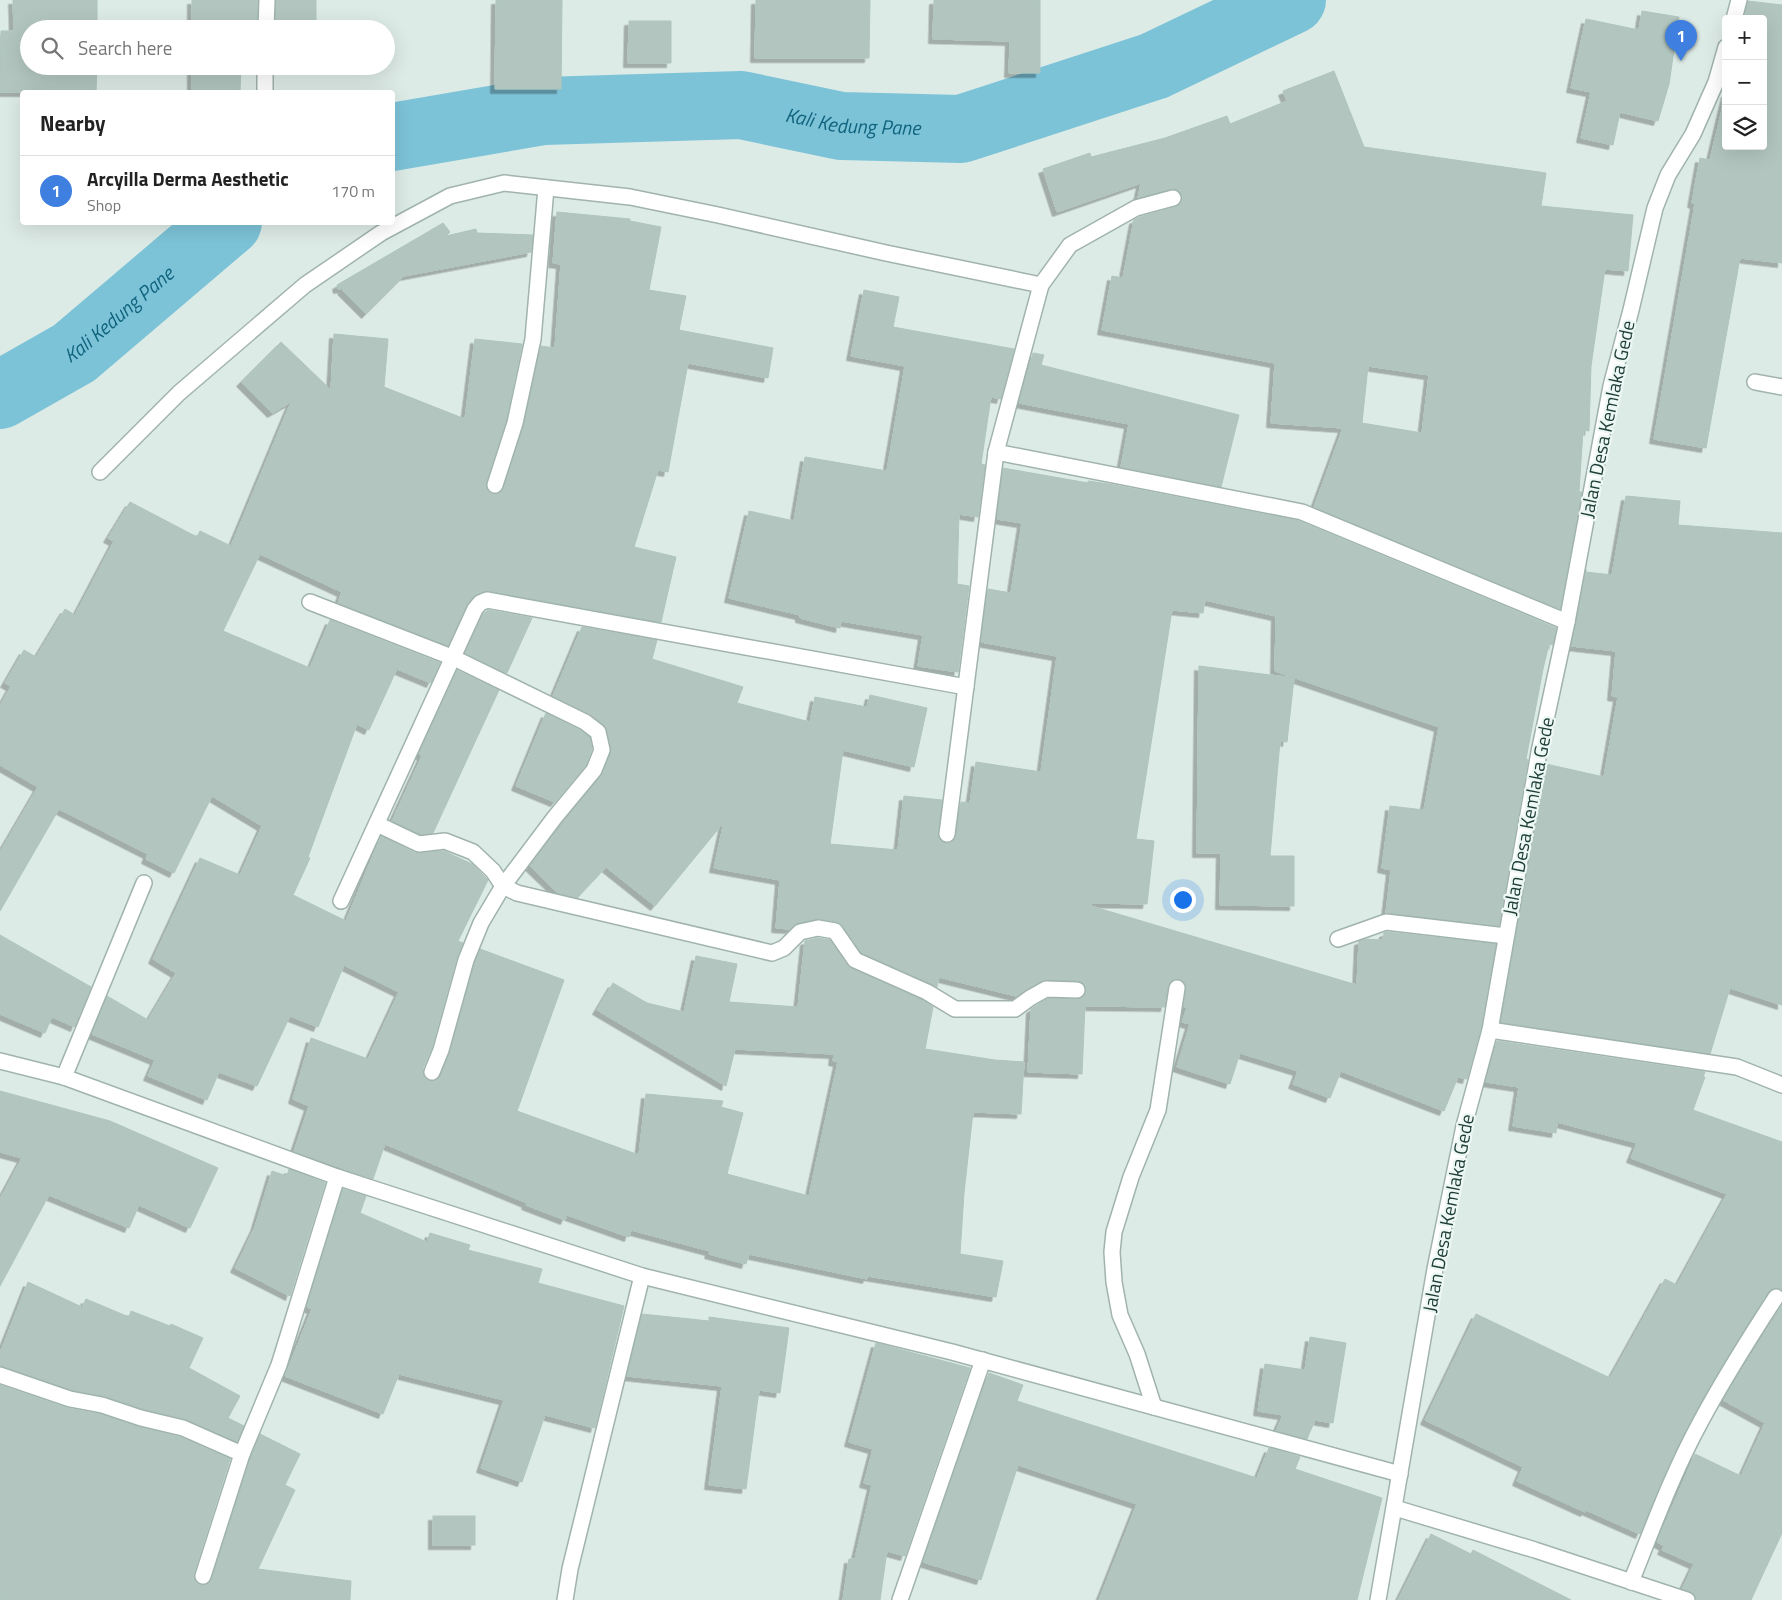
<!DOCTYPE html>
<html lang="en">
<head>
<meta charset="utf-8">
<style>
	:root { --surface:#fff; --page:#f6f6f6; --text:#222; --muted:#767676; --line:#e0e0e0; --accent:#db2777 }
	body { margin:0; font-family:"Titillium Web",sans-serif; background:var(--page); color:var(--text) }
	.controls { position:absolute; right:15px; top:15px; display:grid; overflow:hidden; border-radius:5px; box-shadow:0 5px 20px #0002 }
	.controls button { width:45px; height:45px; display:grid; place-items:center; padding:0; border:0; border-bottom:1px solid var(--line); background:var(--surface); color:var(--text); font:25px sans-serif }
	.you { position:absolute; left:1182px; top:899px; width:18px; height:18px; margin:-12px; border:4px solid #fff; border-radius:50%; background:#1a73e8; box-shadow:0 0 0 8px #1a73e833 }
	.badge { display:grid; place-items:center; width:32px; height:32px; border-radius:50%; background:var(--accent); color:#fff; font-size:16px; font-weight:700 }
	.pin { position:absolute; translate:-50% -41px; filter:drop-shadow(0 1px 2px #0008) }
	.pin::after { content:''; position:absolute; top:26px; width:18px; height:15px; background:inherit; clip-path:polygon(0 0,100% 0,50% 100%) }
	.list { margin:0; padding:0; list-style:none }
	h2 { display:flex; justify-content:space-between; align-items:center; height:65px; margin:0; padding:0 20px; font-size:21px }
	h2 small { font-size:16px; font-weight:400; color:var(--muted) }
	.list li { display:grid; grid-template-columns:32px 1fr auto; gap:15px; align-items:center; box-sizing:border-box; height:70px; padding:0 20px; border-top:1px solid var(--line) }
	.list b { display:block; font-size:19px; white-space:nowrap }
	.list p { margin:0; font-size:16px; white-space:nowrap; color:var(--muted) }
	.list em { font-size:16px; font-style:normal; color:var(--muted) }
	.icon { flex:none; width:28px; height:28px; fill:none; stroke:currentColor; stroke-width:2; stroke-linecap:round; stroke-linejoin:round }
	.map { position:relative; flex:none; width:1782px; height:1600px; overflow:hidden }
	.search { position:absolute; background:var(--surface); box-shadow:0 5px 20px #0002; left:20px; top:20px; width:375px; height:55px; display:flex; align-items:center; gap:12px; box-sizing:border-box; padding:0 18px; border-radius:28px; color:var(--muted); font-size:19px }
	.panel { position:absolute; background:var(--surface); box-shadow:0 5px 20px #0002; left:20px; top:90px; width:375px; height:135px; border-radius:5px }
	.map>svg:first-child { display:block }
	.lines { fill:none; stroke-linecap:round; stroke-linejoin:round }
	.river { stroke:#7dc3d8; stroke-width:68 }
	.building { fill:#b2c6bf; stroke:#afc5bd; fill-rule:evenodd; filter:url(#shadow) }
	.minor-casing { stroke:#a0b3ae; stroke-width:18 }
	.minor { stroke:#fff; stroke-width:15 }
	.labels { text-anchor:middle; stroke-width:4.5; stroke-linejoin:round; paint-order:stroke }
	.street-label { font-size:19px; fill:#1d3c36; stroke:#edf7f3 }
	.water-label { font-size:20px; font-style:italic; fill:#11647e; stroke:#edf7f3 }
</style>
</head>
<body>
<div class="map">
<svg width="1782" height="1600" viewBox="0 0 1782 1600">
	<defs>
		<filter id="shadow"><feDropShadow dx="-4.5" dy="4.5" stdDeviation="0" flood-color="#0004"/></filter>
	</defs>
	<rect width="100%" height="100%" fill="#ddebe6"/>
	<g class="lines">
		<g class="river">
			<path id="s1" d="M 392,137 L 543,111 L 741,105 L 841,126 L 961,129 L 1154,66 L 1292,0"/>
			<path id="s2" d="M 0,395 L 74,353 L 228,222"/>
		</g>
	</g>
	<g class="building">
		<path d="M 13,0 L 97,0 L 97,29 L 29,29 L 29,66 L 97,66 L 96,92 L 0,92 L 1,31 L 14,31 Z"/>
		<path d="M 192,0 L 258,0 L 257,29 L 192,29 Z"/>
		<path d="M 276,0 L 316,0 L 316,22 L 332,22 L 332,29 L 275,29 Z"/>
		<path d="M 496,0 L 562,0 L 561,89 L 495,89 Z"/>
		<path d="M 756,0 L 870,0 L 869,58 L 755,58 Z"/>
		<path d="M 934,0 L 1040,0 L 1040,73 L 1009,73 L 1010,41 L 933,39 Z"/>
		<path d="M 1748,1 L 1782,5 L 1782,263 L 1740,258 L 1706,448 L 1654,439 L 1695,204 L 1692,203 L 1700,158 L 1710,160 L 1726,93 L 1726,146 L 1763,146 L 1763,19 L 1744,19 Z"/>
		<path d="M 1642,11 L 1679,17 L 1669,84 L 1658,121 L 1620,112 L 1613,145 L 1581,138 L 1591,92 L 1571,88 L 1586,19 L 1639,30 Z"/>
		<path d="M 629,21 L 671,21 L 671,63 L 628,63 Z"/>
		<path d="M 192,66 L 256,66 L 241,66 L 240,92 L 192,92 Z"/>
		<path d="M 1334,71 L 1364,147 L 1546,173 L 1541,206 L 1633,215 L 1628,271 L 1605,269 L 1591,366 L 1589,431 L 1583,430 L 1579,492 L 1582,492 L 1560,609 L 1314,507 L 1343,428 L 1271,423 L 1275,363 L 1102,330 L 1112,276 L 1123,278 L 1134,220 L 1140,217 L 1176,207 L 1182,201 L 1182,195 L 1176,189 L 1171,189 L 1138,198 L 1141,183 L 1057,212 L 1043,169 L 1090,153 L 1091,157 L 1165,138 L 1227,116 L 1230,124 L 1287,101 L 1283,91 ZM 1368,366 L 1429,375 L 1422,433 L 1362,423 Z"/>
		<path d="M 557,212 L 630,219 L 630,221 L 661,227 L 649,290 L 686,296 L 679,330 L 773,348 L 768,378 L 688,363 L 668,472 L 658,470 L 634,547 L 676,557 L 661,622 L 488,591 L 476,595 L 468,603 L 448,646 L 338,603 L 342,592 L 260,554 L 223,631 L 310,668 L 330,620 L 440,663 L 431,683 L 397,669 L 369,730 L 357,724 L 308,857 L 310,858 L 293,895 L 346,921 L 381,836 L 415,853 L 444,851 L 472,864 L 488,880 L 458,941 L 463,943 L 457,957 L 432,1047 L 423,1068 L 423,1074 L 425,1078 L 434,1081 L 441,1076 L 450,1053 L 475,963 L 480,949 L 564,980 L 517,1111 L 639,1155 L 646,1094 L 723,1101 L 721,1107 L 743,1113 L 727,1174 L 809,1196 L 838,1062 L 833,1061 L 834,1054 L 735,1049 L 726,1086 L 597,1010 L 613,983 L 647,1003 L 684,1012 L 696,956 L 737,964 L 729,1002 L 798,1007 L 805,941 L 818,938 L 830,940 L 851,968 L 923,1000 L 933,1007 L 925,1049 L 995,1060 L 1024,1062 L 1021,1114 L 973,1112 L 964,1193 L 960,1254 L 1003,1261 L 996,1297 L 868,1276 L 867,1279 L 749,1254 L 746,1264 L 709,1254 L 710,1251 L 631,1230 L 629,1237 L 567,1215 L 565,1220 L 526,1205 L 527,1203 L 385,1144 L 373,1179 L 294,1151 L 309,1106 L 293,1099 L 311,1038 L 368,1059 L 399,992 L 344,965 L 318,1027 L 290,1016 L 257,1086 L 219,1072 L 207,1100 L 148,1076 L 155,1060 L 92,1034 L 107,996 L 148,1020 L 176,973 L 153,959 L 200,858 L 240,875 L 262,826 L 212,796 L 174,873 L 146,859 L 148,854 L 59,809 L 0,911 L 0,852 L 38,787 L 0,765 L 0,706 L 11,686 L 5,683 L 24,650 L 36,657 L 65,609 L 75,615 L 114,541 L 108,538 L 130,502 L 197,537 L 200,531 L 231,546 L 291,402 L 272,413 L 241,382 L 281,342 L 331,390 L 334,334 L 388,339 L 384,387 L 465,419 L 475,339 L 522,344 L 506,421 L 486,483 L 488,491 L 492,494 L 501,492 L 504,488 L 524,425 L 541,346 L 555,348 L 561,264 L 553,263 Z"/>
		<path d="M 443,223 L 450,232 L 446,236 L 476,229 L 477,233 L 533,235 L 531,252 L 404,276 L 366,314 L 342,290 L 345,288 L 338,289 L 337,285 Z"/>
		<path d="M 864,290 L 899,297 L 893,327 L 1014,349 L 1001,399 L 991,397 L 981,464 L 985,465 L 978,517 L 959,514 L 957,584 L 969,586 L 958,672 L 918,666 L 923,635 L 841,621 L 840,628 L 800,618 L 800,615 L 729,598 L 749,511 L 794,521 L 805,457 L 887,471 L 905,366 L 851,356 Z"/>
		<path d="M 1033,353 L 1044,355 L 1041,365 L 1239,415 L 1221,487 L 1121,467 L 1129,424 L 1019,403 Z"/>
		<path d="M 1003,468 L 1088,483 L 1088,481 L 1109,484 L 1299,521 L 1556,628 L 1553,645 L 1549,644 L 1543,669 L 1526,759 L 1528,760 L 1499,926 L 1386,913 L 1391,870 L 1382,868 L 1390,806 L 1424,810 L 1439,727 L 1275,671 L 1276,616 L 1205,600 L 1203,613 L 1172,610 L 1136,839 L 1154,841 L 1147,904 L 1092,903 L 1091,906 L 1357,985 L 1359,941 L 1365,939 L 1383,940 L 1384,933 L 1387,932 L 1496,944 L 1481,1028 L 1467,1079 L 1458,1077 L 1444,1111 L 1341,1071 L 1330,1098 L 1293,1084 L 1298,1071 L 1240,1053 L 1230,1084 L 1177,1067 L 1190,1024 L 1182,1022 L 1187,1007 L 1184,1007 L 1186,989 L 1183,981 L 1178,979 L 1173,979 L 1169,983 L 1165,1007 L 1085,1006 L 1082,1074 L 1028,1072 L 1031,1009 L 1048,998 L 1081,998 L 1086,991 L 1082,982 L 1077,981 L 1046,980 L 1016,996 L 939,977 L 937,987 L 861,952 L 843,926 L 837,922 L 816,919 L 798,923 L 790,929 L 776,928 L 780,880 L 714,868 L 724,822 L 655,906 L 606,867 L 577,898 L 558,893 L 530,866 L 562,823 L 601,776 L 611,753 L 607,730 L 604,725 L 589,714 L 553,696 L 582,627 L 657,640 L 652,659 L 743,687 L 737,703 L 810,722 L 815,697 L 867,707 L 870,695 L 927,708 L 914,767 L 843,750 L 830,844 L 898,850 L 904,796 L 942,800 L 938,837 L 942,842 L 950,843 L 954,840 L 956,835 L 961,802 L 970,803 L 976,762 L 1041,772 L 1057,656 L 981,642 L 988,589 L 1011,593 L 1022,523 L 997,519 Z"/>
		<path d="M 1626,496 L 1680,501 L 1678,525 L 1782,533 L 1782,1005 L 1730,988 L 1710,1054 L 1501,1022 L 1546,764 L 1604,777 L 1618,697 L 1612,696 L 1616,651 L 1571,646 L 1586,569 L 1586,572 L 1612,575 Z"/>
		<path d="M 488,610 L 532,618 L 507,673 L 465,653 L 483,614 Z"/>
		<path d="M 1199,666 L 1294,678 L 1287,742 L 1280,741 L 1270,856 L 1294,856 L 1294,906 L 1220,905 L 1221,853 L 1197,853 Z"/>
		<path d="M 457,670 L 499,690 L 433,833 L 421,834 L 392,821 L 422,756 L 419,754 Z"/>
		<path d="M 546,713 L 580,730 L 590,737 L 592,749 L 586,765 L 555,802 L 516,786 Z"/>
		<path d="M 0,935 L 91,987 L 75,1027 L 52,1017 L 45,1033 L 0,1014 Z"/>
		<path d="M 1497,1041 L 1705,1072 L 1703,1077 L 1705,1077 L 1693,1110 L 1782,1142 L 1782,1290 L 1776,1288 L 1768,1292 L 1711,1384 L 1673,1456 L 1640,1534 L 1586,1510 L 1585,1512 L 1517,1481 L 1523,1467 L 1425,1420 L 1476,1314 L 1610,1378 L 1665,1279 L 1677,1285 L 1727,1194 L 1631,1158 L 1637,1143 L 1557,1122 L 1556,1133 L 1513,1126 L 1519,1087 L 1486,1082 Z"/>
		<path d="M 0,1091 L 110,1121 L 218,1168 L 190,1228 L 139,1205 L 129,1228 L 49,1195 L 0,1286 L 0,1199 L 22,1158 L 0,1152 Z"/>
		<path d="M 289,1169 L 325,1183 L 290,1296 L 235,1268 L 255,1227 L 272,1171 L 287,1176 Z"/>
		<path d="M 343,1189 L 366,1196 L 360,1213 L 427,1242 L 430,1233 L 470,1245 L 468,1250 L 542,1269 L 538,1283 L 624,1306 L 595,1428 L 545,1415 L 522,1482 L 481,1468 L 504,1400 L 399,1374 L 383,1414 L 285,1376 L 312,1309 L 307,1307 Z"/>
		<path d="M 28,1282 L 82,1307 L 86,1299 L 129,1317 L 131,1311 L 170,1326 L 171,1324 L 203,1338 L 189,1368 L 240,1396 L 228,1418 L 244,1426 L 237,1442 L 185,1419 L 144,1409 L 104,1396 L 72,1390 L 0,1366 L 0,1353 Z"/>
		<path d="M 1782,1305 L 1782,1533 L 1751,1600 L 1696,1600 L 1694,1593 L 1682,1589 L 1694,1564 L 1662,1550 L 1664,1546 L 1657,1542 L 1695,1454 L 1741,1476 L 1765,1423 L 1723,1400 Z"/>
		<path d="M 642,1314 L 709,1321 L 709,1317 L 789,1328 L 780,1393 L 759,1390 L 746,1489 L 709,1485 L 722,1386 L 627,1376 Z"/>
		<path d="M 1310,1337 L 1346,1343 L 1333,1423 L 1315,1420 L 1307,1439 L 1276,1431 L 1283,1415 L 1258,1411 L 1265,1364 L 1305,1370 Z"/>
		<path d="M 876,1343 L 970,1368 L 905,1556 L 887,1551 L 880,1600 L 843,1600 L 849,1559 L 855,1559 L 872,1485 L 864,1483 L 873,1449 L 849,1442 Z"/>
		<path d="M 989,1373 L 1023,1385 L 1017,1401 L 1257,1478 L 1269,1448 L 1300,1457 L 1295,1469 L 1382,1498 L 1357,1600 L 1099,1600 L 1137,1504 L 1018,1465 L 981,1580 L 923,1562 Z"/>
		<path d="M 0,1385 L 67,1408 L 100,1414 L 139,1427 L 180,1437 L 230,1459 L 194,1573 L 196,1582 L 201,1585 L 209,1583 L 212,1579 L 251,1457 L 260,1434 L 300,1454 L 285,1485 L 295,1490 L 258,1569 L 351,1581 L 350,1600 L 0,1600 Z"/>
		<rect x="433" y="1516" width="42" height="29"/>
		<path d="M 1431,1534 L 1471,1554 L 1473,1550 L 1571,1600 L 1398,1600 Z"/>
	</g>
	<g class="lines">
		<g class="minor-casing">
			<g id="minor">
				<path d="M 1734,19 L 1739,0"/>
				<path d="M 266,29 L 267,0"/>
				<path d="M 265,92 L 265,66"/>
				<path d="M 1755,382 L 1782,387"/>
				<path d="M 996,452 L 1041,285 L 1070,245 L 1136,208 L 1173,198"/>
				<path d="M 100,472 L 179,393 L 305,285 L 381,233 L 450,196 L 504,183 L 630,197 L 718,215 L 886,253 L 1041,285"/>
				<path d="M 495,485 L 515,423 L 533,339 L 546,188"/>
				<path d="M 310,602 L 454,658 L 585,722 L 598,732 L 602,750 L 594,770 L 555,817 L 503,886 L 481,923 L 466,960 L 441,1050 L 432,1072"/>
				<path d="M 377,824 L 419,844 L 445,841 L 473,852 L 493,871 L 503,886 L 517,893 L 772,953 L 784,948 L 800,932 L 818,928 L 835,931 L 855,960 L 927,992 L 955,1009 L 1015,1009 L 1030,998 L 1046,989 L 1077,990"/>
				<path d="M 947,834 L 996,452 L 1302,512 L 1567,622"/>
				<path d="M 341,901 L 475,609 L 480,603 L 487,600 L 966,687"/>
				<path d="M 1338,939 L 1386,922 L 1506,936"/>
				<path d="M 1490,1030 L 1737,1067 L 1782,1085"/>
				<path d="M 0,1061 L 64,1077 L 337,1177 L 642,1276 L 952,1352 L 1400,1474"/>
				<path d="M 64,1077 L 144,883"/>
				<path d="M 0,1375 L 70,1399 L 102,1405 L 141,1418 L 183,1428 L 242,1454"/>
				<path d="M 1154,1407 L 1137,1354 L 1120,1315 L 1114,1282 L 1112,1252 L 1114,1232 L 1131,1177 L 1158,1110 L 1177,988"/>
				<path d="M 1395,1508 L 1535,1550 L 1687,1600"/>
				<path d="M 203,1576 L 242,1454 L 279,1365 L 337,1177"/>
				<path d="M 1631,1582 C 1653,1527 1673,1472 1701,1421 C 1724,1378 1750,1337 1776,1297"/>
				<path d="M 565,1600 L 570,1569 L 642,1276"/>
				<path d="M 900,1600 L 983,1360"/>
				<path d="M 1378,1600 L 1435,1269 L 1464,1126 L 1490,1030 L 1539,752 L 1567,622 L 1611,386 L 1631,310 L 1655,208 L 1668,175 L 1693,134 L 1716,82 L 1726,47"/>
			</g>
		</g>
		<use href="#minor" class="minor"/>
	</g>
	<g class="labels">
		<g class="street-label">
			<text transform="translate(1607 419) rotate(-78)" y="7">Jalan Desa Kemlaka Gede</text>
			<text transform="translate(1528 816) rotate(-79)" y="7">Jalan Desa Kemlaka Gede</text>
			<text transform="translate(1448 1213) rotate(-79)" y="7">Jalan Desa Kemlaka Gede</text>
		</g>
		<g class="water-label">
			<text dy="7" stroke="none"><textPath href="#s1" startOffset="465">Kali Kedung Pane</textPath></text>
			<text dy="7" stroke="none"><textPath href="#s2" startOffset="144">Kali Kedung Pane</textPath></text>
		</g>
	</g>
</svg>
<div class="controls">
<button>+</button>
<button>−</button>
<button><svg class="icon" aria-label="layers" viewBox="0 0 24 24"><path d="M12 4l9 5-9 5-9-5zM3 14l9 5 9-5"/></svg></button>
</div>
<div class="you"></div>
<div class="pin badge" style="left:1681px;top:61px;background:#3f7fe0">1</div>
<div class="search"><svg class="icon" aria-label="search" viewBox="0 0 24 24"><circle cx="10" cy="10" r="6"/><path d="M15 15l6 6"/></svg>Search here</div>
<section class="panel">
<h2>Nearby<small></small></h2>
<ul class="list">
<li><span class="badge" style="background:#3f7fe0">1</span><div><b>Arcyilla Derma Aesthetic</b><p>Shop</p></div><em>170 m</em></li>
</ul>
</section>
</div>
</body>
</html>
